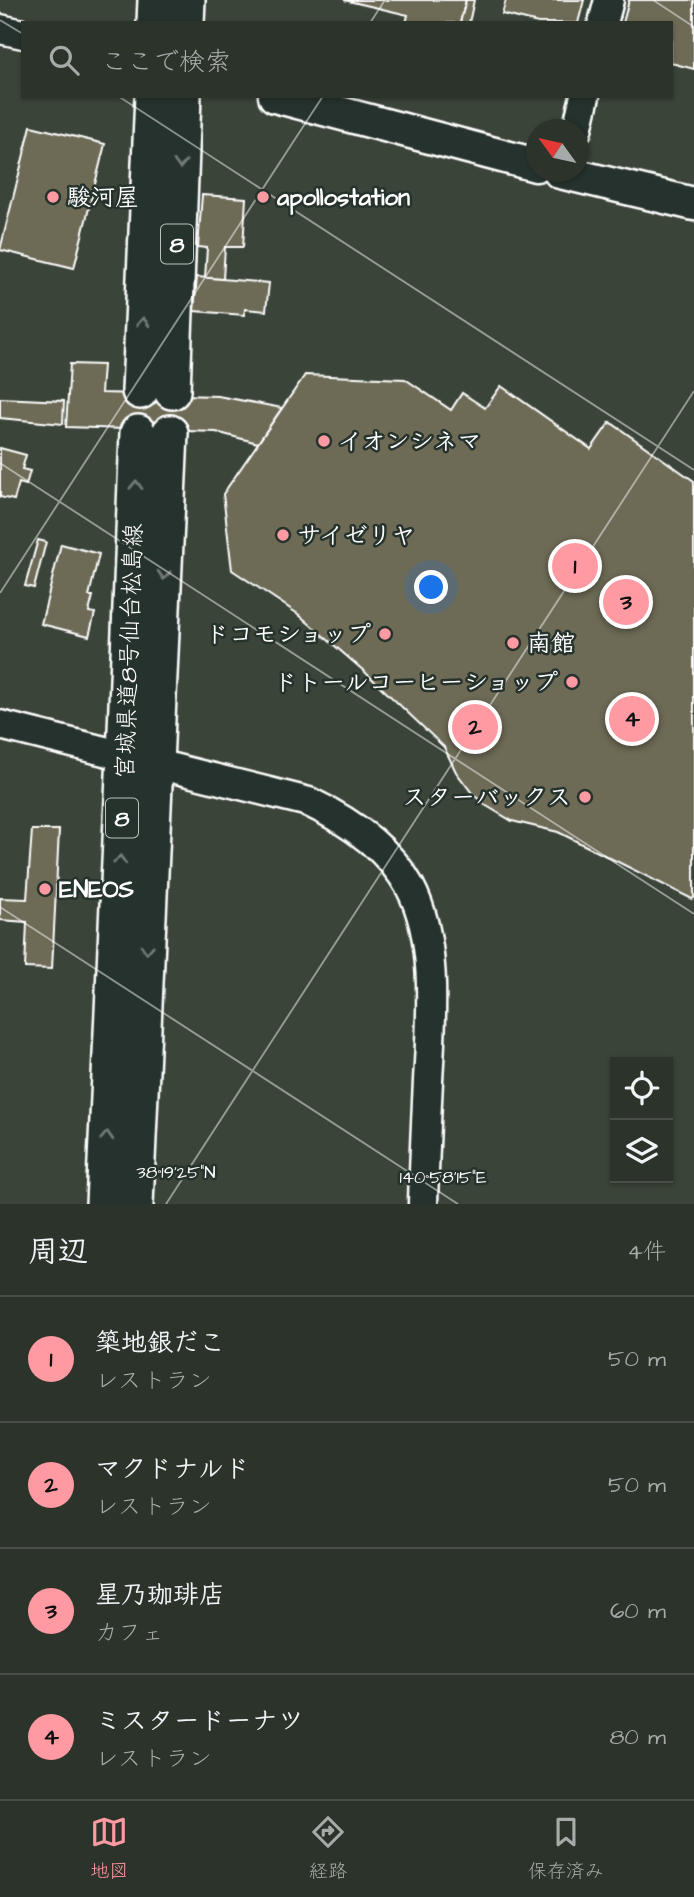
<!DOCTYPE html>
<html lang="ja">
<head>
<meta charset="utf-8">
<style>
	:root { --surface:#2c332b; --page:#383f37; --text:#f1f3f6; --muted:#a6aaa9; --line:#484e47; --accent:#ff9aa2 }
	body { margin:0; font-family:"Architects Daughter","Klee One",sans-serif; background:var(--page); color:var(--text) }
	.controls { position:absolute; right:21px; bottom:21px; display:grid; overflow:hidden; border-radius:0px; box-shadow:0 2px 5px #0004 }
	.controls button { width:63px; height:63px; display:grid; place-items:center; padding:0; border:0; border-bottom:2px solid var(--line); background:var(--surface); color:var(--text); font:35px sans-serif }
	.compass { position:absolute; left:526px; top:119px; width:63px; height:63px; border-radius:50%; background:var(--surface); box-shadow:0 2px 5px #0004; rotate:303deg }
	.you { position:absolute; left:432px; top:588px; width:24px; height:24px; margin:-18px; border:5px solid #fff; border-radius:50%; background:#1a73e8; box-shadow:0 0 0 10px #1a73e833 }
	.badge { display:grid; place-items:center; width:46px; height:46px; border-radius:50%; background:var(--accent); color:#111; font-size:23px; font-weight:700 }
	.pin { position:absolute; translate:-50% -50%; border:4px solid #fff; box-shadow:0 2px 7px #0006 }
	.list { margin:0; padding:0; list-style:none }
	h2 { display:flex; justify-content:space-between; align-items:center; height:91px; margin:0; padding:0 28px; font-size:30px }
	h2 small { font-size:23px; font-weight:400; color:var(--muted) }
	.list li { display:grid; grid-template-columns:46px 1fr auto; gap:21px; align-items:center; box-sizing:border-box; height:126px; padding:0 28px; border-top:2px solid var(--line) }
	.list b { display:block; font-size:26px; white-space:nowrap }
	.list p { margin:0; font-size:23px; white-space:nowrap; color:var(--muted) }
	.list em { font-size:23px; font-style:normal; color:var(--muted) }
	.icon { flex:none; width:38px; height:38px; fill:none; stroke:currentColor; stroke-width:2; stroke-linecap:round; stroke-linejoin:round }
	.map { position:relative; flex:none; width:694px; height:1204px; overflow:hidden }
	.search { position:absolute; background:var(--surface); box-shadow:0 2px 5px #0004; left:21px; right:21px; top:21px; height:77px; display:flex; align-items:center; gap:18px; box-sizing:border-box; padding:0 24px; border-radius:0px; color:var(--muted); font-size:26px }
	.sheet { height:595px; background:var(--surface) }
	nav { display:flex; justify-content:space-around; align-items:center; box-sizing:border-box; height:98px; border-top:2px solid var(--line); background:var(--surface); font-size:19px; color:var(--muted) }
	nav a { display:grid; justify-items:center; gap:4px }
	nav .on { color:var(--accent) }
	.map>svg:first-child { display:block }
	.building { fill:#6d6a56; stroke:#fff; stroke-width:2 }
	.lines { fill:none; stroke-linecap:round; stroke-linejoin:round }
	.tertiary-casing { stroke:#fff; stroke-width:33 }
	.secondary-casing { stroke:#fff; stroke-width:37 }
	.primary-casing { stroke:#fff; stroke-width:40 }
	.tertiary { stroke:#26332d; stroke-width:28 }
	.secondary { stroke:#26332d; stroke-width:32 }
	.primary { stroke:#26332d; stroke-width:35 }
	.oneway { stroke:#727a76 }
	.ticks { fill:none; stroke:#fff; stroke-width:2; stroke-opacity:0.45 }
	.poi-dot { fill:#ff9aa2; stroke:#26332d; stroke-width:2.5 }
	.labels { text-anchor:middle; stroke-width:5; stroke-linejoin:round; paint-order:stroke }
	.shield { fill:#26332d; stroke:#bec2c0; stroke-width:2 }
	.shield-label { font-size:23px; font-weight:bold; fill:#fff }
	.poi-label { font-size:24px; font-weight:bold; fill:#fff; stroke:#26332d; text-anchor:start }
	.street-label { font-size:24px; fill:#fff; stroke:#26332d }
	.ticks-label { font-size:18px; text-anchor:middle; fill:#fff; stroke:#26332d; stroke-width:5; stroke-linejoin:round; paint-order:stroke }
</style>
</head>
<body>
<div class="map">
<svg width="694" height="1204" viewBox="0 0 694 1204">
	<rect width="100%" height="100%" fill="#3b4439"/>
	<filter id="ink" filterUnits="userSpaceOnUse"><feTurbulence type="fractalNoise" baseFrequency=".0143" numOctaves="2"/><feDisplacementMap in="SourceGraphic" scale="14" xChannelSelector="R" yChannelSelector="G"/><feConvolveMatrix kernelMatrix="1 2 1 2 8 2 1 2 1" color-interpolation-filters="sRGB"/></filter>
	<g filter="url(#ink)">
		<g class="building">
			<path d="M 344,0 L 466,0 L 460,23 L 406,23 L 408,15 Z"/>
			<path d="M 466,0 L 474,0 L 469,23 L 460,23 Z"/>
			<path d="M 506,0 L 584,0 L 578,23 L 538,23 L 502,14 Z"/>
			<path d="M 629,0 L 694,0 L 694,69 L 671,63 L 671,23 L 623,23 Z"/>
			<path d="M 31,126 L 105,144 L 74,268 L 0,250 Z"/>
			<path d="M 202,195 L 246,198 L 243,247 L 225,247 L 223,279 L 205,278 L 207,248 L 198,247 Z"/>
			<path d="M 197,277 L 269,283 L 266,311 L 245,309 L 244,315 L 194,311 Z"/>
			<path d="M 70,364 L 103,365 L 101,393 L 218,396 L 282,408 L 258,443 L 216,432 L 66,427 Z"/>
			<path d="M 305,375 L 405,379 L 451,410 L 462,393 L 485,408 L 501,386 L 591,449 L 610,422 L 694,481 L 694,898 L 692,899 L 558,832 L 512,821 L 485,805 L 472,793 L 456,772 L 444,747 L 365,672 L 298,614 L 232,570 L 223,494 Z"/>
			<path d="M 0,398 L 64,401 L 63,424 L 0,418 Z"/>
			<path d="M 0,448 L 26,455 L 22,469 L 30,471 L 26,485 L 19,483 L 14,500 L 0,497 Z"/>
			<path d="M 38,540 L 46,542 L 34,588 L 25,586 Z"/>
			<path d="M 61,544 L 99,554 L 89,596 L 93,596 L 89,612 L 95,613 L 89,636 L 41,624 Z"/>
			<path d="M 32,830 L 59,830 L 52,969 L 25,968 L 27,922 L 0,920 L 0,898 L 27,899 Z"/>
		</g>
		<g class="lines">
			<g class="tertiary-casing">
				<g id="tertiary">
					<path d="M 603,23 L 609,0"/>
					<path d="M 0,29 L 23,34"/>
					<path d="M 577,130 L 585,96"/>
					<path d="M 0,725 L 309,802 C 349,821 388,847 410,887 C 439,941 431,1022 428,1081 C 426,1122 424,1163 423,1204"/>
				</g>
			</g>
			<g class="secondary-casing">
				<g id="secondary">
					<path d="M 275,96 L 536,165"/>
					<path d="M 560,172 L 694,204"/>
				</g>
			</g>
			<g class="primary-casing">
				<g id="primary">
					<path d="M 155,23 L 156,0"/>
					<path d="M 186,23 L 187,0"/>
					<path d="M 140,391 L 153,96"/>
					<path d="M 172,391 L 183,96"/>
					<path d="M 104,1204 L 125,755 L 138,433"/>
					<path d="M 135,1204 L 170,433"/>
				</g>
			</g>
			<use href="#tertiary" class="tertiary"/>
			<use href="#secondary" class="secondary"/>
			<use href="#primary" class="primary"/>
		</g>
		<defs><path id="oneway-chevron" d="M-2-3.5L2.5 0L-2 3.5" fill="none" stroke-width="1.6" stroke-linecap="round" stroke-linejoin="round" transform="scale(1.75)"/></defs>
		<g class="oneway">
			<use href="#oneway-chevron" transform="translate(180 164) rotate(92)"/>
			<use href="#oneway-chevron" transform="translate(143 322) rotate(-87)"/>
			<use href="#oneway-chevron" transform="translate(136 485) rotate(-88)"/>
			<use href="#oneway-chevron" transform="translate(164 575) rotate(93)"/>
			<use href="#oneway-chevron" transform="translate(120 860) rotate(-87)"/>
			<use href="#oneway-chevron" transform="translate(147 949) rotate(93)"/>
			<use href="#oneway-chevron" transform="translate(107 1136) rotate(-87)"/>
		</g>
	</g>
	<path class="ticks" d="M 653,0 L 694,27M 0,20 L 23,34M 370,23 L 385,0M 118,96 L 694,470M 0,463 L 694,914M 0,593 L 323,96M 0,907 L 458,1204M 166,1204 L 694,391"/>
	<g class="poi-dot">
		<circle cx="53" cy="197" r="7"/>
		<circle cx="263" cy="197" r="7"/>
		<circle cx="324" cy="441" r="7"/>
		<circle cx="283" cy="535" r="7"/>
		<circle cx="385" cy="634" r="7"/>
		<circle cx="513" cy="643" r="7"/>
		<circle cx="572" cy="682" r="7"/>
		<circle cx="585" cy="797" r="7"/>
		<circle cx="45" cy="889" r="7"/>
	</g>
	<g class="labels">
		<g class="shield">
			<rect x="161" y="224.5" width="32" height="39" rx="5"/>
			<rect x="106" y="798.5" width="32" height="39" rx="5"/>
		</g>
		<g class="shield-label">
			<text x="177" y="252">8</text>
			<text x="122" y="826">8</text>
		</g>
		<g class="poi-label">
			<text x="67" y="205">駿河屋</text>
			<text x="277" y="205">apollostation</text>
			<text x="338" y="449">イオンシネマ</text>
			<text x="297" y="543">サイゼリヤ</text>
			<text x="371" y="642" text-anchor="end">ドコモショップ</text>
			<text x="527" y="651">南館</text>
			<text x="558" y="690" text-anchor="end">ドトールコーヒーショップ</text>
			<text x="571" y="805" text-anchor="end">スターバックス</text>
			<text x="59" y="897">ENEOS</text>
		</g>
		<g class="street-label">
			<text transform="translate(129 651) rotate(-88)" y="8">宮城県道8号仙台松島線</text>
		</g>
	</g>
	<g class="ticks-label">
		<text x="176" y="1178">38°19'25"N</text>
		<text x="443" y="1183">140°58'15"E</text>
	</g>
</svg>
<div class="controls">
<button><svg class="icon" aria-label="locate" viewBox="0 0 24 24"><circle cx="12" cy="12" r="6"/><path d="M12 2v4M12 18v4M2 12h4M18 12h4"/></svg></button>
<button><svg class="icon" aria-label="layers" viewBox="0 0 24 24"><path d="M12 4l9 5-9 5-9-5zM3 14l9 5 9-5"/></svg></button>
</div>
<svg class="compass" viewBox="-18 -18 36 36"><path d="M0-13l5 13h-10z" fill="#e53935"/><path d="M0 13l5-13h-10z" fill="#a6aaa9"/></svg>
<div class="you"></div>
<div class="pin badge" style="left:575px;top:566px">1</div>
<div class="pin badge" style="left:475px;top:727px">2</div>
<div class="pin badge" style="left:626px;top:602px">3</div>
<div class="pin badge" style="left:632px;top:719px">4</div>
<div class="search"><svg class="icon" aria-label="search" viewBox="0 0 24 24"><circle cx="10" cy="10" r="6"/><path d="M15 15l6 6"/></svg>ここで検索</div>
</div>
<section class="sheet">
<h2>周辺<small>4件</small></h2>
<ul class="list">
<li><span class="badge">1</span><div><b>築地銀だこ</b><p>レストラン</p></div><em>50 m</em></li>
<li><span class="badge">2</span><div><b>マクドナルド</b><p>レストラン</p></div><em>50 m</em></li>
<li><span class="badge">3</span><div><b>星乃珈琲店</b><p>カフェ</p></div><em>60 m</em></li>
<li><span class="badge">4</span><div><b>ミスタードーナツ</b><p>レストラン</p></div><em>80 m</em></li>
</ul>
</section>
<nav>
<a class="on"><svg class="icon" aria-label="map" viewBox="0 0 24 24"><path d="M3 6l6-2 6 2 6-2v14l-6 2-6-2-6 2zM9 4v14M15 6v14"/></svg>地図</a>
<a><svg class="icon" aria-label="directions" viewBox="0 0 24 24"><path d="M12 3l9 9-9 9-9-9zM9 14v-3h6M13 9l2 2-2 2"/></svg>経路</a>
<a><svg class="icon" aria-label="saved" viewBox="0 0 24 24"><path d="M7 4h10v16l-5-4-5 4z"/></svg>保存済み</a>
</nav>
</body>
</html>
